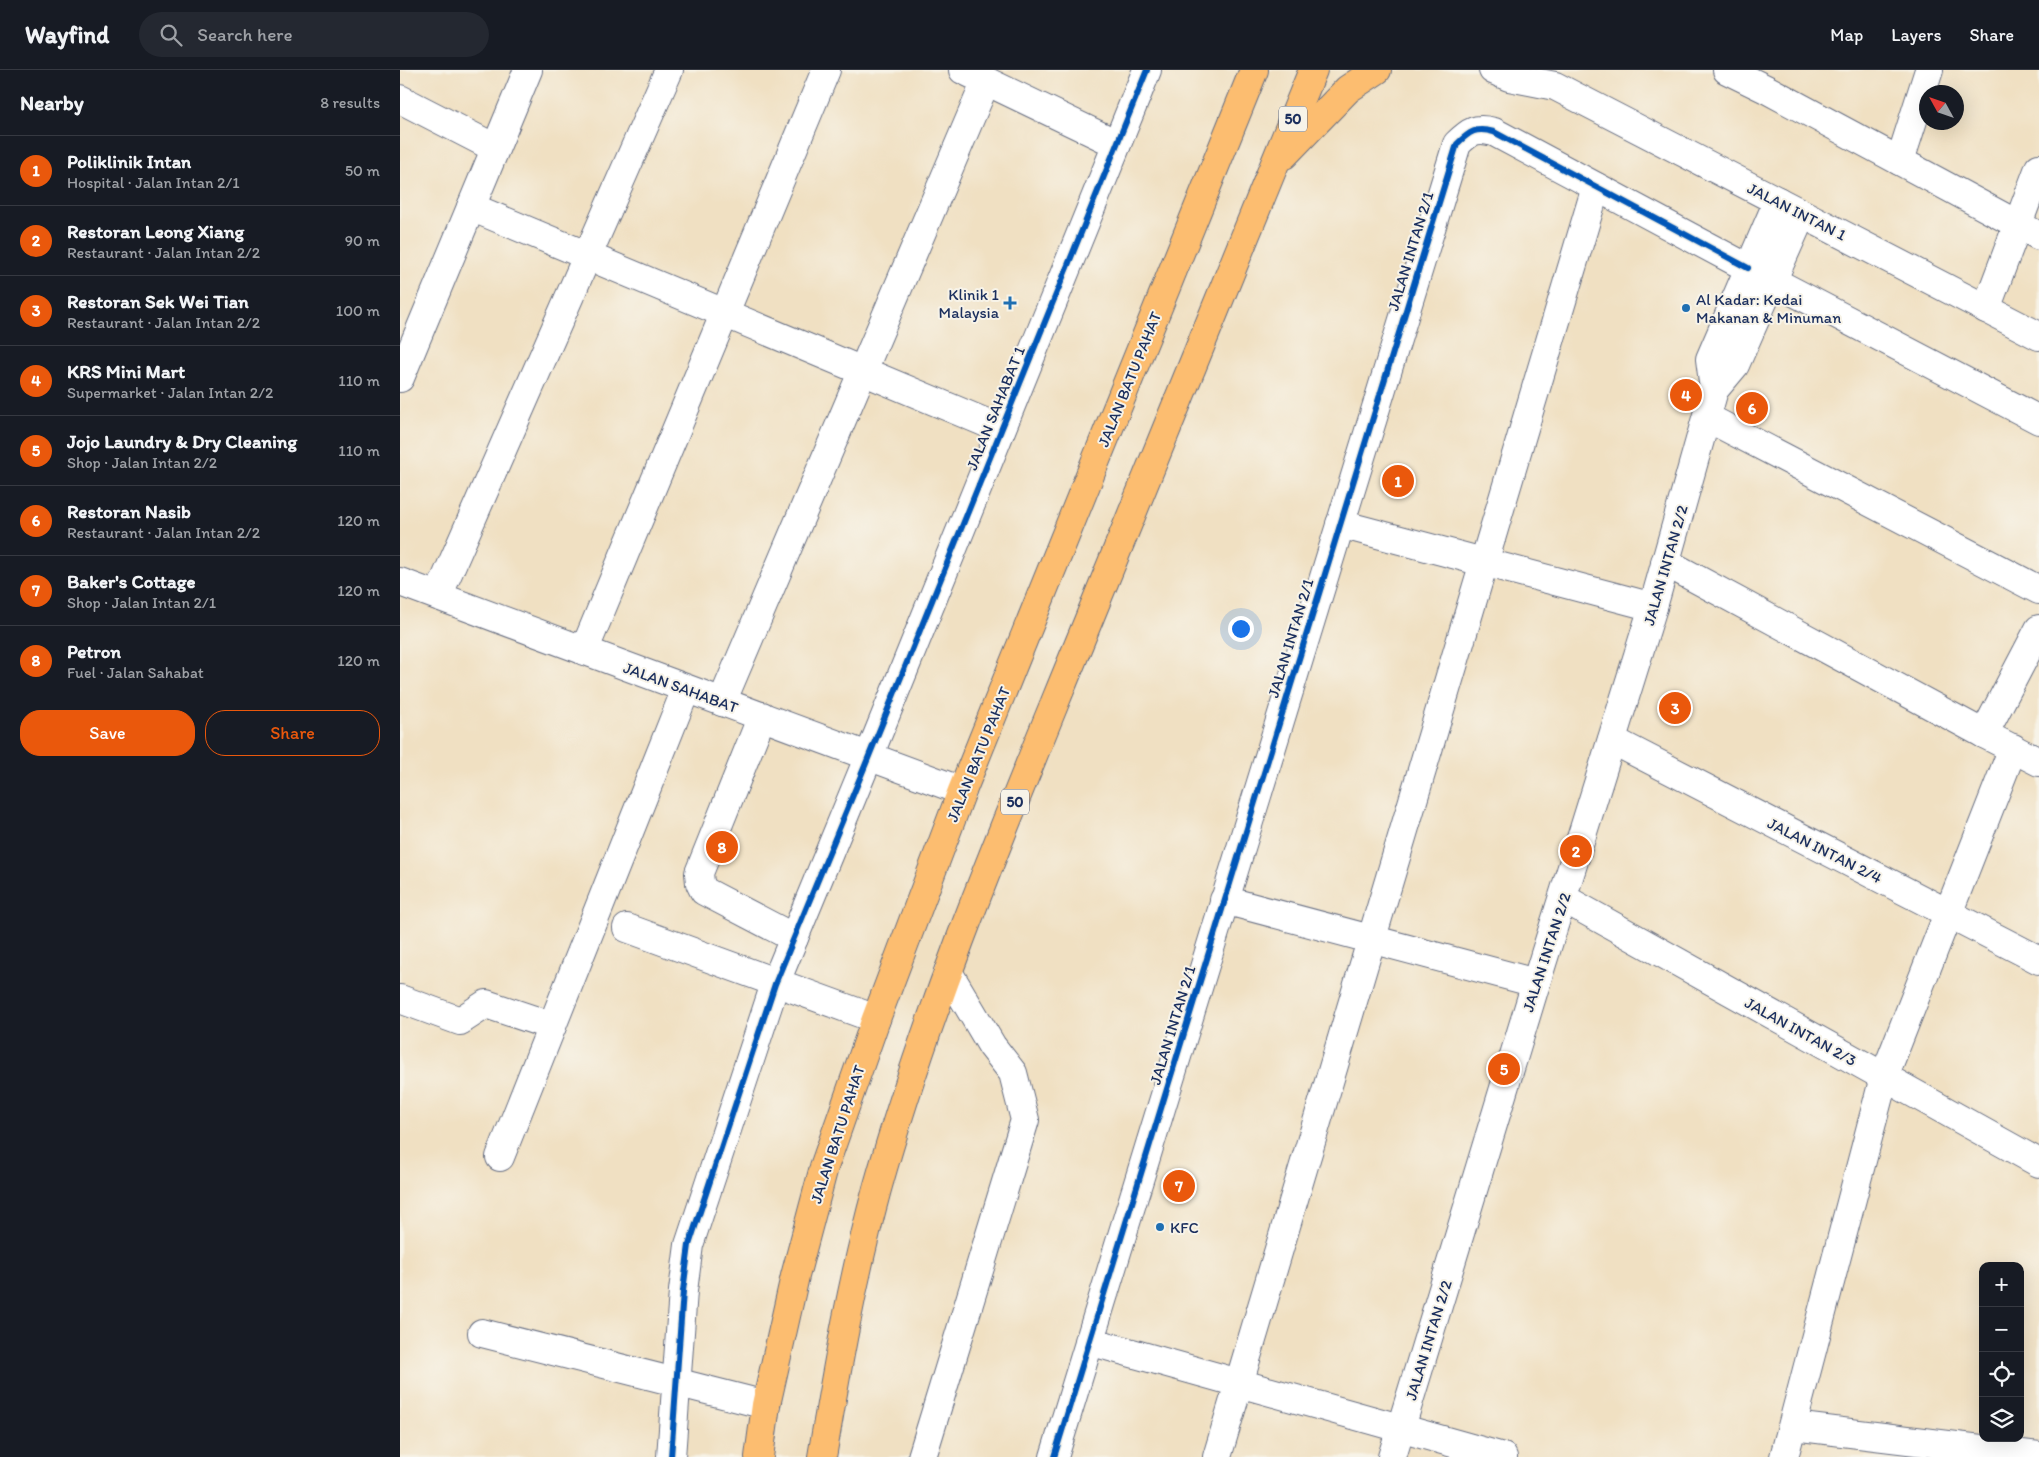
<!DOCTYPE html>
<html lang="en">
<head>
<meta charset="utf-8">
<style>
	:root { --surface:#171b24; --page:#242831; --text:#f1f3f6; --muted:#9ea1a6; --line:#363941; --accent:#ea580c }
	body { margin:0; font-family:Itim,sans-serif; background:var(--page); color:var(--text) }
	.controls { position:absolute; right:15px; bottom:15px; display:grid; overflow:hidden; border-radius:10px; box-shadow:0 5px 20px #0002 }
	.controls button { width:45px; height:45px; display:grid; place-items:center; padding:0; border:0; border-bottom:1px solid var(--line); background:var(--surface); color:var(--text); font:25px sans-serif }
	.compass { position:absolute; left:1519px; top:15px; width:45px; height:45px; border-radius:50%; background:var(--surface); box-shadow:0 5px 20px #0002; rotate:310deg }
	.you { position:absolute; left:840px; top:558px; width:18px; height:18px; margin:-12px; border:4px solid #fff; border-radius:50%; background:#1a73e8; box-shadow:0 0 0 8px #1a73e833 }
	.badge { display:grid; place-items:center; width:32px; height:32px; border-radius:50%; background:var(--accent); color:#fff; font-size:16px; font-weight:700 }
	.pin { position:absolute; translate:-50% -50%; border:2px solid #fff; box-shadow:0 1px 5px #0006 }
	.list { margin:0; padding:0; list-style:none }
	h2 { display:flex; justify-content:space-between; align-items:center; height:65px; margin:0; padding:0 20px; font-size:21px }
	h2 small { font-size:16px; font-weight:400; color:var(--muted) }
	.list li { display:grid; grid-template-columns:32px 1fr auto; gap:15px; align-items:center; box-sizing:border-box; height:70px; padding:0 20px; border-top:1px solid var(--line) }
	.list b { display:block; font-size:19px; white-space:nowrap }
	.list p { margin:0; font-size:16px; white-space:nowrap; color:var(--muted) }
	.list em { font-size:16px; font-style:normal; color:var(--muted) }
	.actions { display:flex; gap:10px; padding:15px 20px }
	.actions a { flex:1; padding:11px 0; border:1px solid var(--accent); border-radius:20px; text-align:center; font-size:18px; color:var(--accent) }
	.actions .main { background:var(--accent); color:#fff }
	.icon { flex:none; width:28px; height:28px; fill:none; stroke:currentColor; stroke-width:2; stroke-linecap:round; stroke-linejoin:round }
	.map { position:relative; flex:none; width:1639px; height:1387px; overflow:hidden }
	header { display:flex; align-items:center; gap:30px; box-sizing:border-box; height:70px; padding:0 25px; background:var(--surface); border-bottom:1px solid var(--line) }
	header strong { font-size:24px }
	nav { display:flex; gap:28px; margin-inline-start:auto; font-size:18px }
	.search { width:350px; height:45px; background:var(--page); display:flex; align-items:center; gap:12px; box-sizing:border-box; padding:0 18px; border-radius:28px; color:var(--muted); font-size:19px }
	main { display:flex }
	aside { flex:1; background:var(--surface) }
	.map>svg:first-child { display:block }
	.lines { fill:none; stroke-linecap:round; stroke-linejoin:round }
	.minor-casing { stroke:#666d81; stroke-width:30 }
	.highway-casing { stroke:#666d81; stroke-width:30 }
	.minor { stroke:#fff; stroke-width:28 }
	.highway { stroke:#fcbd6f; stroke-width:28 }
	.cycleway-casing { stroke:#f7f3e8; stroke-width:9 }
	.cycleway { stroke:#0057b8; stroke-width:6 }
	.poi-dot { fill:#1f6fb2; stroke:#f7f3e8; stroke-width:2 }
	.labels { text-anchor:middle; stroke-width:4; stroke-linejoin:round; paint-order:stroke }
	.shield { fill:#f7f3e8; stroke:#5d6a87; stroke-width:1 }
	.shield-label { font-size:15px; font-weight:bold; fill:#1b2f5e }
	.street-label { font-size:16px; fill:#1b2f5e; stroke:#f7f3e8 }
	.poi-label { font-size:16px; fill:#1b2f5e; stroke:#f7f3e8; text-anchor:start }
</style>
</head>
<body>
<header>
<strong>Wayfind</strong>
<div class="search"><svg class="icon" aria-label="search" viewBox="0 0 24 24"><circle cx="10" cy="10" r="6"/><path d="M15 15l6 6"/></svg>Search here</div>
<nav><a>Map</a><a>Layers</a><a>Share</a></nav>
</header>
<main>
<aside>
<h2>Nearby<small>8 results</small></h2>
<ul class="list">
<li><span class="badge">1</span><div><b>Poliklinik Intan</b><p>Hospital · Jalan Intan 2/1</p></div><em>50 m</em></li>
<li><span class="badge">2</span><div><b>Restoran Leong Xiang</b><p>Restaurant · Jalan Intan 2/2</p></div><em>90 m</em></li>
<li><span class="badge">3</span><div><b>Restoran Sek Wei Tian</b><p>Restaurant · Jalan Intan 2/2</p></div><em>100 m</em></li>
<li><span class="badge">4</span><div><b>KRS Mini Mart</b><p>Supermarket · Jalan Intan 2/2</p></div><em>110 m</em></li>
<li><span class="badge">5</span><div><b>Jojo Laundry &amp; Dry Cleaning</b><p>Shop · Jalan Intan 2/2</p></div><em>110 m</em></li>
<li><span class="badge">6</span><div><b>Restoran Nasib</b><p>Restaurant · Jalan Intan 2/2</p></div><em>120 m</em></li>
<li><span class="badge">7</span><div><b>Baker's Cottage</b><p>Shop · Jalan Intan 2/1</p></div><em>120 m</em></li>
<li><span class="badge">8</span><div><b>Petron</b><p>Fuel · Jalan Sahabat</p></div><em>120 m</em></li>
</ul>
<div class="actions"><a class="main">Save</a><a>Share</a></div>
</aside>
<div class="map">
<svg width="1639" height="1387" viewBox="0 0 1639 1387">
	<rect width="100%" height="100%" fill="#f7f3e8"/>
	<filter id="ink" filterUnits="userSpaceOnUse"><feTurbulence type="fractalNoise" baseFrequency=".02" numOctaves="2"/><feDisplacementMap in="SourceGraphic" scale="10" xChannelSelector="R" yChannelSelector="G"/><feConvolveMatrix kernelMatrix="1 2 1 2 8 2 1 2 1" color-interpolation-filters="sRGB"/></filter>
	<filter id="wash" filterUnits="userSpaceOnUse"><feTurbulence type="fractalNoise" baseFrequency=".0096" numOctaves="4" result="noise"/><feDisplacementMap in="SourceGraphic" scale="20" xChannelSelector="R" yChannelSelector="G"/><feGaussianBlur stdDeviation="1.12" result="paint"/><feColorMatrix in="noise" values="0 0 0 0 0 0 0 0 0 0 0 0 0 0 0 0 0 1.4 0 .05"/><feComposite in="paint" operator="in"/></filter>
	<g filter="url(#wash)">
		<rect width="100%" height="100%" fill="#f0e0c2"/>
	</g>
	<g filter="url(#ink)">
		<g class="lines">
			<g class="minor-casing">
				<g id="minor">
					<path d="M 563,0 L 717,74"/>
					<path d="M 1093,0 L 1109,7 L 1155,16 L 1639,266"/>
					<path d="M 1327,0 L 1366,19 L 1639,166"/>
					<path d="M 0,29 L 95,78"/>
					<path d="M 1500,91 L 1529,0"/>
					<path d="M 71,137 L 601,359"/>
					<path d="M 1371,210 L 1639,350"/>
					<path d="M 1586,239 L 1639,98"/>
					<path d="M 0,308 L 128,0"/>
					<path d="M 1314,320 L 1335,295 L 1402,144"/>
					<path d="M 1308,348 L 1639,520"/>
					<path d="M 940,454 L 1253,537"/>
					<path d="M 1265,492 L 1584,664 L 1639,692"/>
					<path d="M 0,512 L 562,721"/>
					<path d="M 38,526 L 269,0"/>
					<path d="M 184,581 L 426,0"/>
					<path d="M 322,632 L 586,11"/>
					<path d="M 362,646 L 299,803 L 300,813 L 304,821 L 394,868"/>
					<path d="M 1584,664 L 1639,559"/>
					<path d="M 1212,670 L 1639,890"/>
					<path d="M 1163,828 L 1639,1093"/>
					<path d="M 824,830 L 1136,913"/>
					<path d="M 227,858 L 476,949"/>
					<path d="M 0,929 L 60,951 L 86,934 L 152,956"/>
					<path d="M 100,1087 L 286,619"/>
					<path d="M 82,1263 L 366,1335"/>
					<path d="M 689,1271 L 1103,1387"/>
					<path d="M 1393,1356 L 1639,1386"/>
					<path d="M 271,1387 L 283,1221 L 289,1175 L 375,914 L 469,686 L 747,0"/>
					<path d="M 522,1387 L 625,1050 L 613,1003 L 592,976 L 548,902"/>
					<path d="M 654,1387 L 1057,74 C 1070,61 1076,57 1094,62 L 1348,198"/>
					<path d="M 817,1387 L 1196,117"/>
					<path d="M 992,1387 L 1136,913 L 1253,537 L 1314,320 L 1310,289 L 1378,131"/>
					<path d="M 1384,1387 L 1484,1007 L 1613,678"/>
				</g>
			</g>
			<g class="highway-casing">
				<g id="highway">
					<path d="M 884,85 L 948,19 L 977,0"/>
					<path d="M 359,1387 L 366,1335 L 395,1206 L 424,1097 L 476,949 L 562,721 L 854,0"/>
					<path d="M 422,1387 C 437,1297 453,1207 477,1119 C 532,923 613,736 689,549 C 764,366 838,183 913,0"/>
				</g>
			</g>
			<use href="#minor" class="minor"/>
			<use href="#highway" class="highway"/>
			<g class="cycleway-casing">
				<g id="cycleway">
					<path d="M 271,1387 L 283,1221 L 289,1175 L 375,914 L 469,686 L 747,0"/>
					<path d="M 654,1387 L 1057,74 C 1070,61 1076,57 1094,62 L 1348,198"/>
				</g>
			</g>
			<use href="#cycleway" class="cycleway"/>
		</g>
	</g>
	<g class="poi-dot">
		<path d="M607.5 225.5h5v5h5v5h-5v5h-5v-5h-5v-5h5z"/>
		<circle cx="1286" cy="238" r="5"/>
		<circle cx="760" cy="1157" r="5"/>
	</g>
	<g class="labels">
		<g class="shield">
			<rect x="879" y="36.5" width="28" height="25" rx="4"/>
			<rect x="601" y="719.5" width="28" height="25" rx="4"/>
		</g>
		<g class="shield-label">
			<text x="893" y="54">50</text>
			<text x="615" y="737">50</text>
		</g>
		<g class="street-label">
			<text transform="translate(1397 141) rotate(27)" y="6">JALAN INTAN 1</text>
			<text transform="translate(1010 181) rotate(-73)" y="6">JALAN INTAN 2/1</text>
			<text transform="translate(729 309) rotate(-68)" y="6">JALAN BATU PAHAT</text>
			<text transform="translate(595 338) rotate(-68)" y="6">JALAN SAHABAT 1</text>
			<text transform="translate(1265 495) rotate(-74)" y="6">JALAN INTAN 2/2</text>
			<text transform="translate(890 568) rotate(-73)" y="6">JALAN INTAN 2/1</text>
			<text transform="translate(281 617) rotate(20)" y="6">JALAN SAHABAT</text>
			<text transform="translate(578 684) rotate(-68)" y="6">JALAN BATU PAHAT</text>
			<text transform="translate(1425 780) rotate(27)" y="6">JALAN INTAN 2/4</text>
			<text transform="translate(1146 882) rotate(-72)" y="6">JALAN INTAN 2/2</text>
			<text transform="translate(772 955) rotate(-73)" y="6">JALAN INTAN 2/1</text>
			<text transform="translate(1401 961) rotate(29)" y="6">JALAN INTAN 2/3</text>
			<text transform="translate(437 1064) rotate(-72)" y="6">JALAN BATU PAHAT</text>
			<text transform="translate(1028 1270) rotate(-73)" y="6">JALAN INTAN 2/2</text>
		</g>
		<g class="poi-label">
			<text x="599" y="230" text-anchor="end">Klinik 1<tspan x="599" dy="18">Malaysia</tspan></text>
			<text x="1296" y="235">Al Kadar: Kedai<tspan x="1296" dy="18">Makanan &amp; Minuman</tspan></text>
			<text x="770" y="1163">KFC</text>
		</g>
	</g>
</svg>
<div class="controls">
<button>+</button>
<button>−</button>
<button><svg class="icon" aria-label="locate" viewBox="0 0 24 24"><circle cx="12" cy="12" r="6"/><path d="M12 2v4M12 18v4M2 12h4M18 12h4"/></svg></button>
<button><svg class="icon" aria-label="layers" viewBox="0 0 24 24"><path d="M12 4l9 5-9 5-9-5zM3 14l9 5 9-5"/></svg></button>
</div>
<svg class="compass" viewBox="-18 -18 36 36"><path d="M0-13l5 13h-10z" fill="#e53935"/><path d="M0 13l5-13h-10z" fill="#9ea1a6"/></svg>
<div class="you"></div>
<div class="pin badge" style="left:998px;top:411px">1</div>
<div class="pin badge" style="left:1176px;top:781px">2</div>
<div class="pin badge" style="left:1275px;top:638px">3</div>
<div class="pin badge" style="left:1286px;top:325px">4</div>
<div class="pin badge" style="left:1104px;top:999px">5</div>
<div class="pin badge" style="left:1352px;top:338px">6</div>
<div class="pin badge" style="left:779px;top:1116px">7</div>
<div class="pin badge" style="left:322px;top:777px">8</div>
</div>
</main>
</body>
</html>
